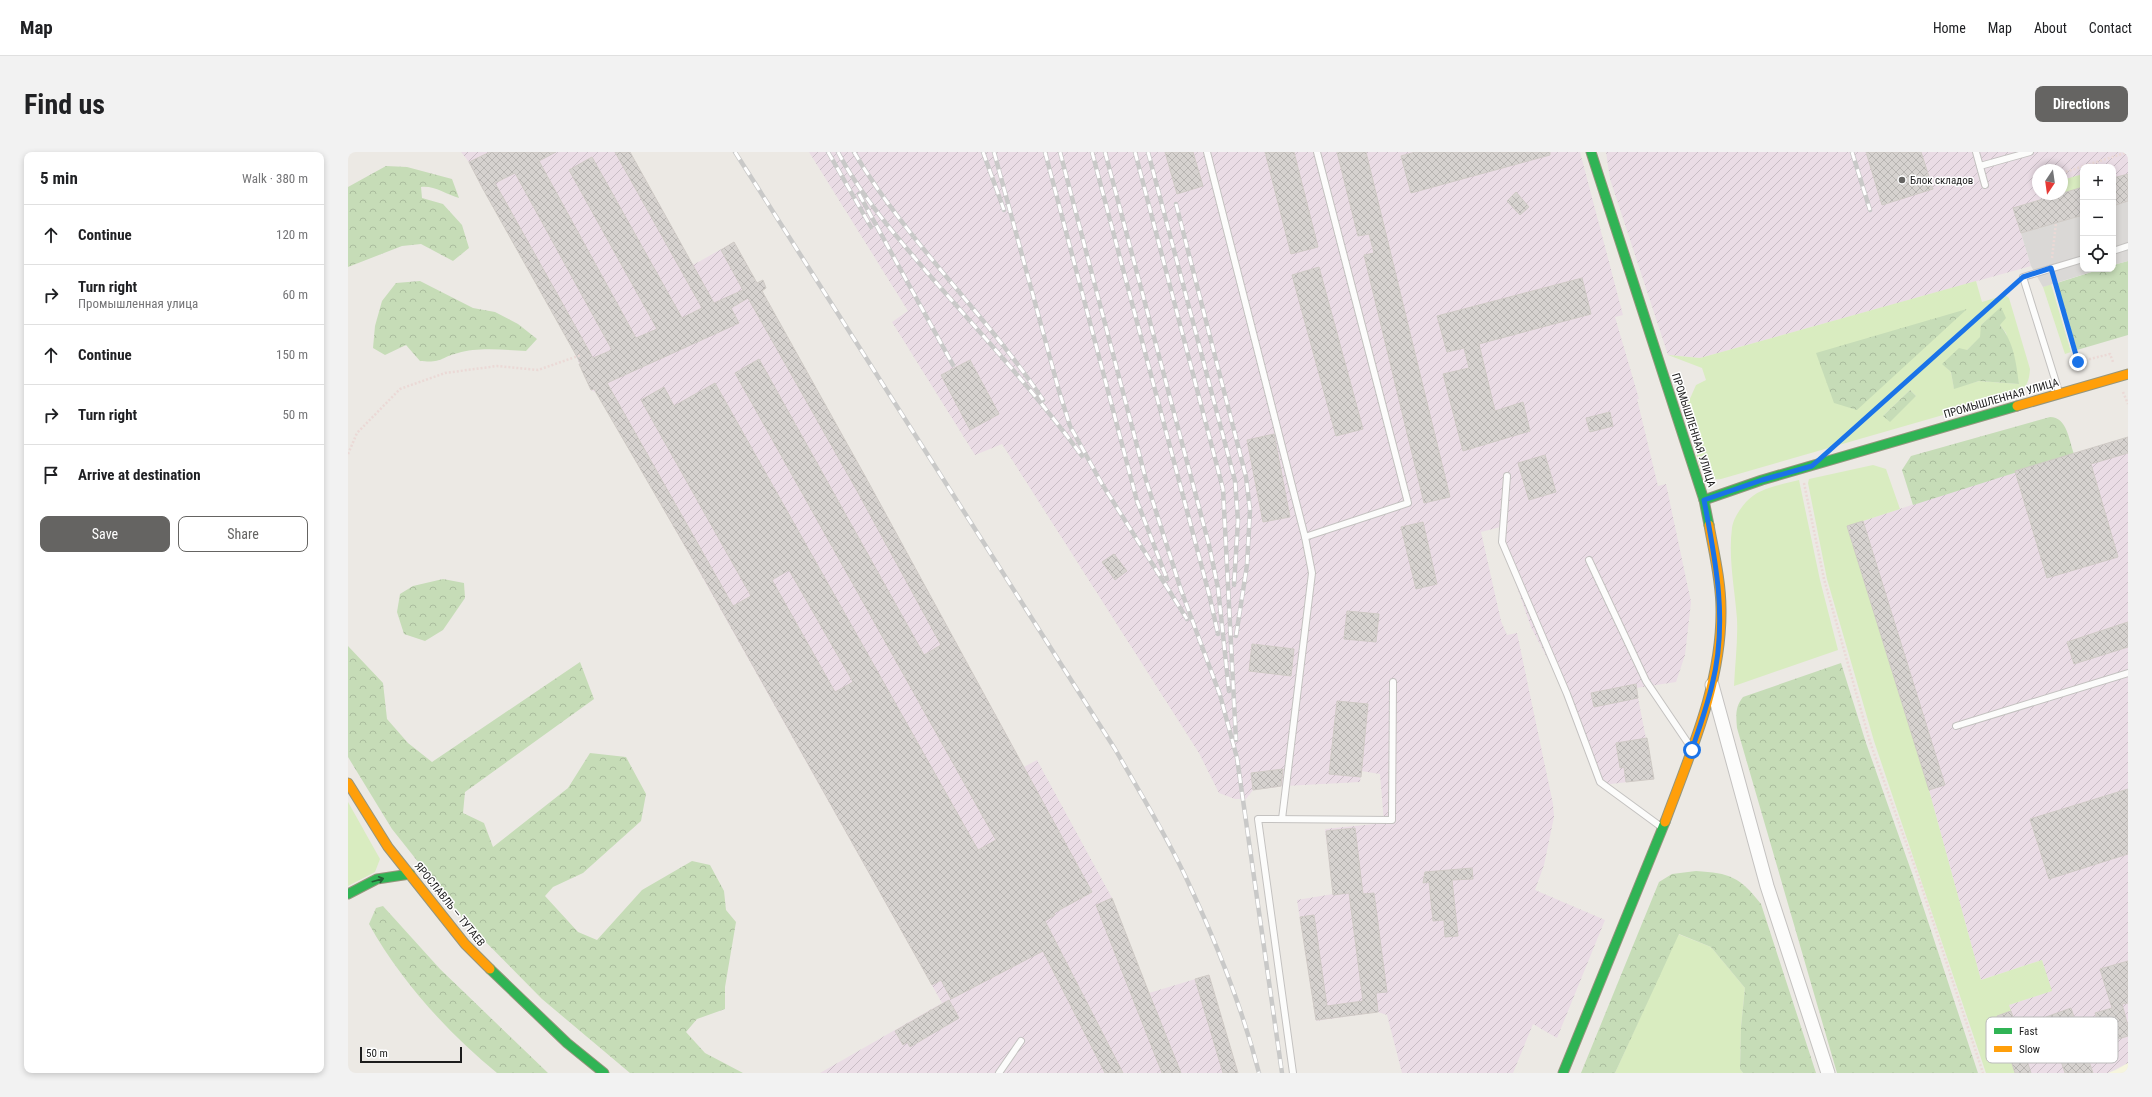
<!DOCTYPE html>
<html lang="en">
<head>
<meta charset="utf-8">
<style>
	:root { --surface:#fff; --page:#f2f2f2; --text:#202124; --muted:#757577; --line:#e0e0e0; --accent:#656462 }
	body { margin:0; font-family:"Roboto Condensed",sans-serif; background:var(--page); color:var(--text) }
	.controls { position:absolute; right:12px; top:12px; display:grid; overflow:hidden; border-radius:8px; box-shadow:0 2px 6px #0003 }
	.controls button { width:36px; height:36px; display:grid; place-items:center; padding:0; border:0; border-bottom:1px solid var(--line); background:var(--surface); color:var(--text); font:20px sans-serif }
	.compass { position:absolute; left:1684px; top:12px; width:36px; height:36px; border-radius:50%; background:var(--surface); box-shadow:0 2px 6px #0003; rotate:193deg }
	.scale { position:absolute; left:12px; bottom:10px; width:102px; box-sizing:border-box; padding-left:4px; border:2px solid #1c1c1c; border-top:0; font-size:11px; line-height:14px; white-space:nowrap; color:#1c1c1c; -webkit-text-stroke:3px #fff; paint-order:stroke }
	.stop { position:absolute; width:12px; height:12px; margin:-9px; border:3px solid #1a73e8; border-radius:50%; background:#fff }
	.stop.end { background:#1a73e8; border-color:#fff; box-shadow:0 1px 4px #0008 }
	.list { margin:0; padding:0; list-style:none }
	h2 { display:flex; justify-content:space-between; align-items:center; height:52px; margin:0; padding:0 16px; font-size:17px }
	h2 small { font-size:13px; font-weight:400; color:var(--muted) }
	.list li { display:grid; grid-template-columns:26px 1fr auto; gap:12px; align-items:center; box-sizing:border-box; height:60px; padding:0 16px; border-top:1px solid var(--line) }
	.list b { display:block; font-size:15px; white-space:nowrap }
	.list p { margin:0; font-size:13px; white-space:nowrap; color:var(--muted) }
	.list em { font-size:13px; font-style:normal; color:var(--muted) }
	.actions { display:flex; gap:8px; padding:12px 16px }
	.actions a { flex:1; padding:9px 0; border:1px solid var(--accent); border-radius:8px; text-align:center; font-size:14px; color:var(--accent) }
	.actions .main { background:var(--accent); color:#fff }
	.icon { flex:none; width:22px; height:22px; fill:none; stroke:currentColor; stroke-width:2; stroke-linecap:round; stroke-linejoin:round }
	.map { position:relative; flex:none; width:1780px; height:921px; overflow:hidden; border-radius:8px }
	header { display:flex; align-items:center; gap:24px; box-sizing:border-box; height:56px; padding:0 20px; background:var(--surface); border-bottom:1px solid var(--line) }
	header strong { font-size:19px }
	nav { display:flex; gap:22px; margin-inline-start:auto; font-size:14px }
	.intro { display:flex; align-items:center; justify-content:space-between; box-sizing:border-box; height:96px; padding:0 24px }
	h1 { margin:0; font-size:28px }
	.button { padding:10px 18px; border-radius:8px; background:var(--accent); color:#fff; font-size:14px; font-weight:700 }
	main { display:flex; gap:24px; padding:0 24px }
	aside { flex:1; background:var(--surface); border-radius:8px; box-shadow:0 2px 6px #0003 }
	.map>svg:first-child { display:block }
	.industrial { fill:url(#industrial-furrows); fill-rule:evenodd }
	.education { fill:#f6f5de }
	.grass { fill:#d9ecc0; fill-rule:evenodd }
	.forest { fill:url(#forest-crowns) }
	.parking { fill:#dad8d6 }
	.building { fill:url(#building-cross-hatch); stroke:#cfcac5; fill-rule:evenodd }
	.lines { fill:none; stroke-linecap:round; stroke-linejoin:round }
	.lane-casing { stroke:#c4c2c0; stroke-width:8 }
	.street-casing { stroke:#c4c2c0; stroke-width:15 }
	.fast-casing { stroke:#95957c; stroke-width:11 }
	.slow-casing { stroke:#95957c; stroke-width:11 }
	.path { stroke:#ebd9d6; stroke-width:2.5; stroke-dasharray:2 2; stroke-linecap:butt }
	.lane { stroke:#fcfcfb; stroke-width:6 }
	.street { stroke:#fcfcfb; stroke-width:13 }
	.fast { stroke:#30b455; stroke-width:9 }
	.slow { stroke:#ff9f0a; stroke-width:9 }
	.rail-casing { stroke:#c9c9c8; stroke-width:4.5 }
	.rail { stroke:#fff; stroke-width:3; stroke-dasharray:9; stroke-linecap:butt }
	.oneway { stroke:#256036 }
	.route { stroke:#1a73e8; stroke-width:5 }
	.poi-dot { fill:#656462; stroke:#fff; stroke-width:1.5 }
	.labels { text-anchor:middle; stroke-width:3; stroke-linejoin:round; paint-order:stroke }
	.poi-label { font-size:11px; fill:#1c1c1c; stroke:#fff; text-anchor:start }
	.street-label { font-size:11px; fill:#1c1c1c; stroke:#fff }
	.key { fill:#fff; stroke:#bbb; stroke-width:1 }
	.key-label { font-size:11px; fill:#1c1c1c }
</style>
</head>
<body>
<header>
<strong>Map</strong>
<nav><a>Home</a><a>Map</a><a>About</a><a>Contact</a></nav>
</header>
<div class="intro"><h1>Find us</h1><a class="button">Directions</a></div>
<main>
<aside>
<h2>5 min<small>Walk · 380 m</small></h2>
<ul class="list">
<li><svg class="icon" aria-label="ahead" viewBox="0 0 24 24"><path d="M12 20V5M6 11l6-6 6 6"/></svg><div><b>Continue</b></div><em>120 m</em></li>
<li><svg class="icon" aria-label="right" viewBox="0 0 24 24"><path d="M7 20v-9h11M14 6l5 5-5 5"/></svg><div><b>Turn right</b><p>Промышленная улица</p></div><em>60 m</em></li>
<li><svg class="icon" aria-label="ahead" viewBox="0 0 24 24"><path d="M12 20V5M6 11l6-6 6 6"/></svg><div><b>Continue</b></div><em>150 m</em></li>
<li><svg class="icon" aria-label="right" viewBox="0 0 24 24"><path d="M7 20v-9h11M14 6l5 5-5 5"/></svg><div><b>Turn right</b></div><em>50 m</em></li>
<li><svg class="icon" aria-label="arrive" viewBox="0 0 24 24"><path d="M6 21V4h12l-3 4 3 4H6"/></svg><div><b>Arrive at destination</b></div></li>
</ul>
<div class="actions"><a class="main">Save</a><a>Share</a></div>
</aside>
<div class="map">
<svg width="1780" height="921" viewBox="0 0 1780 921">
	<defs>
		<pattern id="industrial-furrows" width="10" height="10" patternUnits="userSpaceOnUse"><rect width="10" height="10" fill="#eadce5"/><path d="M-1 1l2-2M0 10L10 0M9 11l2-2" fill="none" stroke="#c8bcc4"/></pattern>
		<pattern id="forest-crowns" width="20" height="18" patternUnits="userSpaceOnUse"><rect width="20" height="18" fill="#c6dcb7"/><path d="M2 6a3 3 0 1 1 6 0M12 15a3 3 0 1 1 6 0" fill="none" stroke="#aabc9d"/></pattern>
		<pattern id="building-cross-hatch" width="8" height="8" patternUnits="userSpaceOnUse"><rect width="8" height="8" fill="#d6d2cf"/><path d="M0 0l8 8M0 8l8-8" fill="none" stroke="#b7b4b1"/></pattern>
	</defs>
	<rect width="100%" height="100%" fill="#ece9e4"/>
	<g class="industrial">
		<path d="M 113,0 L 282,0 L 345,113 L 386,90 L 517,324 L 676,615 L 689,608 L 764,746 L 801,841 L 861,823 L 890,921 L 472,921 L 594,851 L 352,421 L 249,241 L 243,238 L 225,197 L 121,10 Z"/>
		<path d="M 461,0 L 1232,0 L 1275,163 L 1267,165 L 1291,247 L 1289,247 L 1310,334 L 1318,332 L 1343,450 L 1337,503 L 1328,530 L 1288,536 L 1306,627 L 1254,633 L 1220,546 L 1183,475 L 1167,429 L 1156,384 L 1160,373 L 1133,380 L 1153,469 L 1159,483 L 1169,481 L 1205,652 L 1206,665 L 1196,713 L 1187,738 L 1257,768 L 1209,886 L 1185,872 L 1165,921 L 1054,921 L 1039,863 L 1030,860 L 968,869 L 949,748 L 985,742 L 977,677 L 1036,671 L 1032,622 L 1013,619 L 1012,630 L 937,634 L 905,638 L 898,647 L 887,647 L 871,641 L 851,601 L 654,292 L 627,303 L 544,170 L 560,159 Z"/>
		<path d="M 1258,0 L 1780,0 L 1780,49 L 1765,54 L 1765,15 L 1735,15 L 1735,63 L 1673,81 L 1683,114 L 1352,206 L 1320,203 L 1262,27 ZM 1690,18 L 1714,18 L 1714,42 L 1690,42 Z"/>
		<path d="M 1780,285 L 1780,911 L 1760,921 L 1667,921 L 1649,864 L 1661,853 L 1703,839 L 1694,808 L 1633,828 L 1581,638 L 1515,369 L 1667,319 Z"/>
	</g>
	<path class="education" d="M 1780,911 L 1780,921 L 1760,921 L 1768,918 Z"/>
	<g class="grass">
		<path d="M 1735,22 L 1735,35 L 1716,41 L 1714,28 Z"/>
		<path d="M 1628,129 L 1634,150 L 1657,143 L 1661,146 L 1682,217 C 1681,230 1679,235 1668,242 L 1373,327 C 1363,328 1358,325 1352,316 L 1337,258 L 1348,233 L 1358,228 L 1354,216 L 1320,203 L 1352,206 ZM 1653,156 L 1652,173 L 1658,181 L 1671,232 L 1631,229 L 1606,236 L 1603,220 L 1595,212 L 1619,198 L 1633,185 L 1633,173 ZM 1562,238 L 1568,244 L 1535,264 Z"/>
		<path d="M 1703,132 L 1723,200 L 1717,202 L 1695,135 Z"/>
		<path d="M 1525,313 L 1538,317 L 1552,357 L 1515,369 L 1581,638 L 1633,828 L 1694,808 L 1704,839 L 1661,853 L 1663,859 L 1649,864 L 1667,921 L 1638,921 L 1526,589 L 1479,427 L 1460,331 L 1461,327 Z"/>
		<path d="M 1451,328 L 1472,428 L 1490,498 L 1386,534 C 1387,512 1390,489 1389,467 C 1387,438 1380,406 1384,376 C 1385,367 1392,357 1398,350 C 1411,335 1433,333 1451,328 Z"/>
		<path d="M 0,650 L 32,707 L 27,720 L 0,734 Z"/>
		<path d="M 1330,782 L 1363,795 L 1397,836 L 1393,875 L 1392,917 L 1395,921 L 1267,921 Z"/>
	</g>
	<g class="forest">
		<path d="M 38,14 L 59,15 L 104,27 L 111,46 C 98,42 85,33 73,35 L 74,46 L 95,52 L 114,73 L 121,96 L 105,109 L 73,92 L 54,94 L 0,115 L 0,35 Z"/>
		<path d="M 1780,109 L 1780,183 L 1729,198 L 1709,131 L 1753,117 L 1765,117 L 1765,113 Z"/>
		<path d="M 72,129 L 125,156 L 147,160 L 170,172 L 189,187 L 178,199 C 158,198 129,195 110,201 C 91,206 95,211 72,209 L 58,193 L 37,203 L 25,196 L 27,174 L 34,149 L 48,131 Z"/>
		<path d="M 1653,155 L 1658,166 L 1652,173 C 1666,191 1668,210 1671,232 L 1631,229 L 1606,237 L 1603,220 L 1594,212 L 1611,196 L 1619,198 L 1632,185 L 1633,173 Z"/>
		<path d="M 1619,157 L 1509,258 L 1486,251 L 1468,201 Z"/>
		<path d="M 1562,238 L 1568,244 L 1542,270 L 1535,264 Z"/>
		<path d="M 1702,265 C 1719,265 1721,288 1726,302 L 1565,353 L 1554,318 L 1563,304 Z"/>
		<path d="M 95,427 L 116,431 L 117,446 L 95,478 L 77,489 L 56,482 L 49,460 L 52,442 L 65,434 Z"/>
		<path d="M 0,494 L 35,531 L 39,567 L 60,591 L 84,610 L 232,510 L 246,547 L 117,640 L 115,661 L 136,671 L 145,695 L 220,636 L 242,601 L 278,605 L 298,642 L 293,669 L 235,721 L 205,735 L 197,744 L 230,780 L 249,788 L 294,738 L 344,709 L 362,713 L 376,739 L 378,758 L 388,770 L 377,835 L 377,857 L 349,867 L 338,880 L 357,901 L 395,921 L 282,921 L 194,847 L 117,769 L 44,677 L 0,605 Z"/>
		<path d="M 1493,511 L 1518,591 L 1565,724 L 1630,921 L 1489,921 L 1389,576 C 1388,564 1387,555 1395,545 Z"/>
		<path d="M 1348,719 C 1382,721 1392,725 1413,752 L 1468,921 L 1395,921 L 1392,917 L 1393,875 L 1397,836 L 1363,795 L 1331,782 L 1267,921 L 1233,921 L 1311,730 L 1324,722 Z"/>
		<path d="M 35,754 L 92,817 L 200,921 L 149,921 C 99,880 52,828 21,772 L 28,756 Z"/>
	</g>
	<g class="parking">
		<path d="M 1780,49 L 1780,109 L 1765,113 L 1765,54 Z"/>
		<path d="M 1735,63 L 1735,117 L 1753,117 L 1695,135 L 1683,114 L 1673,81 Z"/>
	</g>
	<g class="building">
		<path d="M 142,0 L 208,0 L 191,9 L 288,186 L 309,177 L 221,18 L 244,5 L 334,166 L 354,156 L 267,0 L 282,0 L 366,151 L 395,138 L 373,98 L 386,90 L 409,131 L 415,128 L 418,136 L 414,139 L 517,324 L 744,740 L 706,761 L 707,763 L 697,769 L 775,921 L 757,921 L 695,799 L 603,847 L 593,828 L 584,833 L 358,430 L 246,237 L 243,238 L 231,212 L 233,212 L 135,37 L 121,10 ZM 167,21 L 264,198 L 245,206 L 147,31 ZM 400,146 L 508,337 L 593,493 L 576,503 L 411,207 L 387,221 L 648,688 L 630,698 L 367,231 L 326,254 L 316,235 L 293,248 L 403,444 L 385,454 L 259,231 L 391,171 L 383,156 ZM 441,418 L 505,530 L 487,540 L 424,428 Z"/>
		<path d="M 817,0 L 845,0 L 855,34 L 829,42 Z"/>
		<path d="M 917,0 L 946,0 L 970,95 L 943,102 Z"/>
		<path d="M 989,0 L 1018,0 L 1102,345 L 1076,351 L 1016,103 L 1026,101 L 1021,82 L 1010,84 Z"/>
		<path d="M 1067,0 L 1202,0 L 1202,3 L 1063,41 L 1053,4 Z"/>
		<path d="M 1518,0 L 1573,0 L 1585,37 L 1534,53 Z"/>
		<path d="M 1780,22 L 1780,49 L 1765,54 L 1765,26 Z"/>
		<path d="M 1735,35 L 1735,63 L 1673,81 L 1665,56 Z"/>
		<path d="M 1168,40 L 1181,55 L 1172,63 L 1159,49 Z"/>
		<path d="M 971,115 L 1015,277 L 988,284 L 944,123 Z"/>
		<path d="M 1234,126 L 1243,162 L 1131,192 L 1147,259 L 1175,250 L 1182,279 L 1115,299 L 1095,222 L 1121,216 L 1116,196 L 1099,200 L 1089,164 Z"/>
		<path d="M 622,208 L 651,262 L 622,278 L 593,223 Z"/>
		<path d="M 1262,260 L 1265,274 L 1242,280 L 1238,266 Z"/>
		<path d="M 926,282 L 942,365 L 915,370 L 899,288 Z"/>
		<path d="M 1780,285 L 1780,301 L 1743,312 L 1770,405 L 1699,426 L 1667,319 Z"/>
		<path d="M 1197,303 L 1208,340 L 1181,348 L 1170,311 Z"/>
		<path d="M 1515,369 L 1597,633 L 1581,638 L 1499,374 Z"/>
		<path d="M 1075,370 L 1089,432 L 1068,437 L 1053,375 Z"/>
		<path d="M 766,402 L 779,419 L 767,428 L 754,410 Z"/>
		<path d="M 999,459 L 1031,462 L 1028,490 L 996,487 Z"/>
		<path d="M 1780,470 L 1780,495 L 1726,512 L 1719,490 Z"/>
		<path d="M 904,492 L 946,497 L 943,524 L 901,519 Z"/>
		<path d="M 1288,532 L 1290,546 L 1246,555 L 1243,541 Z"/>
		<path d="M 989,549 L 1020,552 L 1013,625 L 981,622 Z"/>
		<path d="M 1299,586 L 1306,627 L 1278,630 L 1276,615 L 1272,616 L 1268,591 Z"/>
		<path d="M 935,617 L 933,634 L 905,638 L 903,621 Z"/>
		<path d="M 1780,637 L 1780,702 L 1701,727 L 1682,667 Z"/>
		<path d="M 1007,676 L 1015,742 L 1026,741 L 1039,840 L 1028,841 L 1030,860 L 968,868 L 952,765 L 966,763 L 979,854 L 1015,849 L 1001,741 L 985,743 L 978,679 Z"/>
		<path d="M 1124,716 L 1125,727 L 1104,728 L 1110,784 L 1097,785 L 1096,768 L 1085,769 L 1081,730 L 1075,731 L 1077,720 Z"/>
		<path d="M 764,746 L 801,841 L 833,921 L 814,921 L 748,753 Z"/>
		<path d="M 1780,809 L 1780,851 L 1774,852 L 1780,874 L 1780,884 L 1757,891 L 1747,861 L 1764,856 L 1752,817 Z"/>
		<path d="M 861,823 L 890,921 L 875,921 L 847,827 Z"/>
		<path d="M 601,848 L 611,866 L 562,895 L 559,890 L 555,893 L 547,879 Z"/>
		<path d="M 1723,856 L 1745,921 L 1717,921 L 1698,865 Z"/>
		<path d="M 1663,859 L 1683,921 L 1667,921 L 1649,864 Z"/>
	</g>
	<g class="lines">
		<g class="lane-casing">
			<g id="lane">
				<path d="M 859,0 L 957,385"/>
				<path d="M 1628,0 L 1637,33"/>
				<path d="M 1632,14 L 1682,0"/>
				<path d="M 1765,99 L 1780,94"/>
				<path d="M 1711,240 L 1675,125 L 1735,107"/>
				<path d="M 1159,324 L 1154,390 L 1219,542 L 1252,630 L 1312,674"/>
				<path d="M 1241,408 L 1298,529 L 1342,594"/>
				<path d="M 1608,574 L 1780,521"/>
				<path d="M 934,667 L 964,421 L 957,385 L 1060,351 L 969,0"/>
				<path d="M 651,921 L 673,889"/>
				<path d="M 945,921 L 910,667 L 1044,668 L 1045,530"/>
			</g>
		</g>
		<g class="street-casing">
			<path id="street" d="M 1364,533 L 1419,734 L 1480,921"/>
		</g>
		<g class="fast-casing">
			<g id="fast">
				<path d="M 1243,0 L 1356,348 L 1361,373"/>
				<path d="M 1356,348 L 1414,328 L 1669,254"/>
				<path d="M 0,742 L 29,727 L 62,722"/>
				<path d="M 142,817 L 219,891 L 256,921"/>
				<path d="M 1215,921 L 1317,670"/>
			</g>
		</g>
		<g class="slow-casing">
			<g id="slow">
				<path d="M 1669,254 L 1780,222"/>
				<path d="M 0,631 L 40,695 L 117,792 L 142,817"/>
				<path d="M 1317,670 C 1342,602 1374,531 1373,457 C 1373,429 1366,401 1361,373"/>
			</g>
		</g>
		<g class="path">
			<path d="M 1714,21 L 1780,0"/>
			<path d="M 1699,42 L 1700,46"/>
			<path d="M 1704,106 L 1708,71"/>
			<path d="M 1705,125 L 1730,210 L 1762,202 L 1765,210"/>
			<path d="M 1775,240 L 1780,252"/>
			<path d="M 1492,289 L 1667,132"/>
			<path d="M 0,302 L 9,281 L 52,237 L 97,221 L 149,214 L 190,218 L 233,203"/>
			<path d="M 1456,331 L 1476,427 L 1522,590 L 1570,724 L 1635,921"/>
		</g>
		<use href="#lane" class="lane"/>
		<use href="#street" class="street"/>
		<use href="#fast" class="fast"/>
		<use href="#slow" class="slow"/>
		<g class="rail-casing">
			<g id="rail">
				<path d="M 387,0 L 767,597 C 792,641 819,684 840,730 C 869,792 894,855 911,921"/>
				<path d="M 480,0 L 523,75"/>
				<path d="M 490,0 C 512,43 552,89 584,126 C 635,184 688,241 734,304"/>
				<path d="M 506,0 C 559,90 638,162 695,248"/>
				<path d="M 635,0 L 656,58"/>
				<path d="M 646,0 L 711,239 L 722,274 L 754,332 L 839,467"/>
				<path d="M 697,0 L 789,349 L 819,427"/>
				<path d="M 712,0 L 798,328 L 833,438 L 872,543 L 889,606 L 934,921"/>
				<path d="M 744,0 L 861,442 L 870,482"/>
				<path d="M 757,0 L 861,393 L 870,436 L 881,539"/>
				<path d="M 787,0 L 875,337 L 888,588"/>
				<path d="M 800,0 L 887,329 L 890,369 L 886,433"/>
				<path d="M 1504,0 L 1522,58"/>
				<path d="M 511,42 L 605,213"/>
				<path d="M 828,52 L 898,325 L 902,358 L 899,413 L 888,484"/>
			</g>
		</g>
		<use href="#rail" class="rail"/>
	</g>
	<defs><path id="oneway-shaft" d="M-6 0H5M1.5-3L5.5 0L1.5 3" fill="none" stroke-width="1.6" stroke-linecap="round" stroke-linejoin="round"/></defs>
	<use class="oneway" href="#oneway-shaft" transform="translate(30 728) rotate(-16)"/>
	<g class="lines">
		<path class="route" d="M 1344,598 C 1351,576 1359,555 1364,533 C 1380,471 1368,410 1356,348 L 1414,328 L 1464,314 L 1675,125 L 1703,116 L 1730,210"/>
	</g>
	<circle class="poi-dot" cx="1554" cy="28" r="4"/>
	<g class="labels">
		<g class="poi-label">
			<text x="1562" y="32">Блок складов</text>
		</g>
		<g class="street-label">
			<text transform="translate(1653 246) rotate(-16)" y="4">ПРОМЫШЛЕННАЯ УЛИЦА</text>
			<text transform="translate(1346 278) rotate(72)" y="4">ПРОМЫШЛЕННАЯ УЛИЦА</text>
			<text transform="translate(102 752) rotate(51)" y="4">ЯРОСЛАВЛЬ — ТУТАЕВ</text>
		</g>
	</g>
	<rect x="1638" y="865" width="132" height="46" rx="6" class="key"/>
	<rect x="1646" y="876" width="18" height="6" fill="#30b455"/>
	<rect x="1646" y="894" width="18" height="6" fill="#ff9f0a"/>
	<g class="key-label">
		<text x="1671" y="883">Fast</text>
		<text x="1671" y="901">Slow</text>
	</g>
</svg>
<div class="controls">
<button>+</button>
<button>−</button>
<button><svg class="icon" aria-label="locate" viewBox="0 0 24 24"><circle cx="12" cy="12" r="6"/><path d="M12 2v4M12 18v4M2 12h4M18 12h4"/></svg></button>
</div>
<svg class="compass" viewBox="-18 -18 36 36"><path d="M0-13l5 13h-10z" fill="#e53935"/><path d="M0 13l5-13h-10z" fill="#757577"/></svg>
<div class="scale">50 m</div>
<div class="stop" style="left:1344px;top:598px"></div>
<div class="stop end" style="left:1730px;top:210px"></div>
</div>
</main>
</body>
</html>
